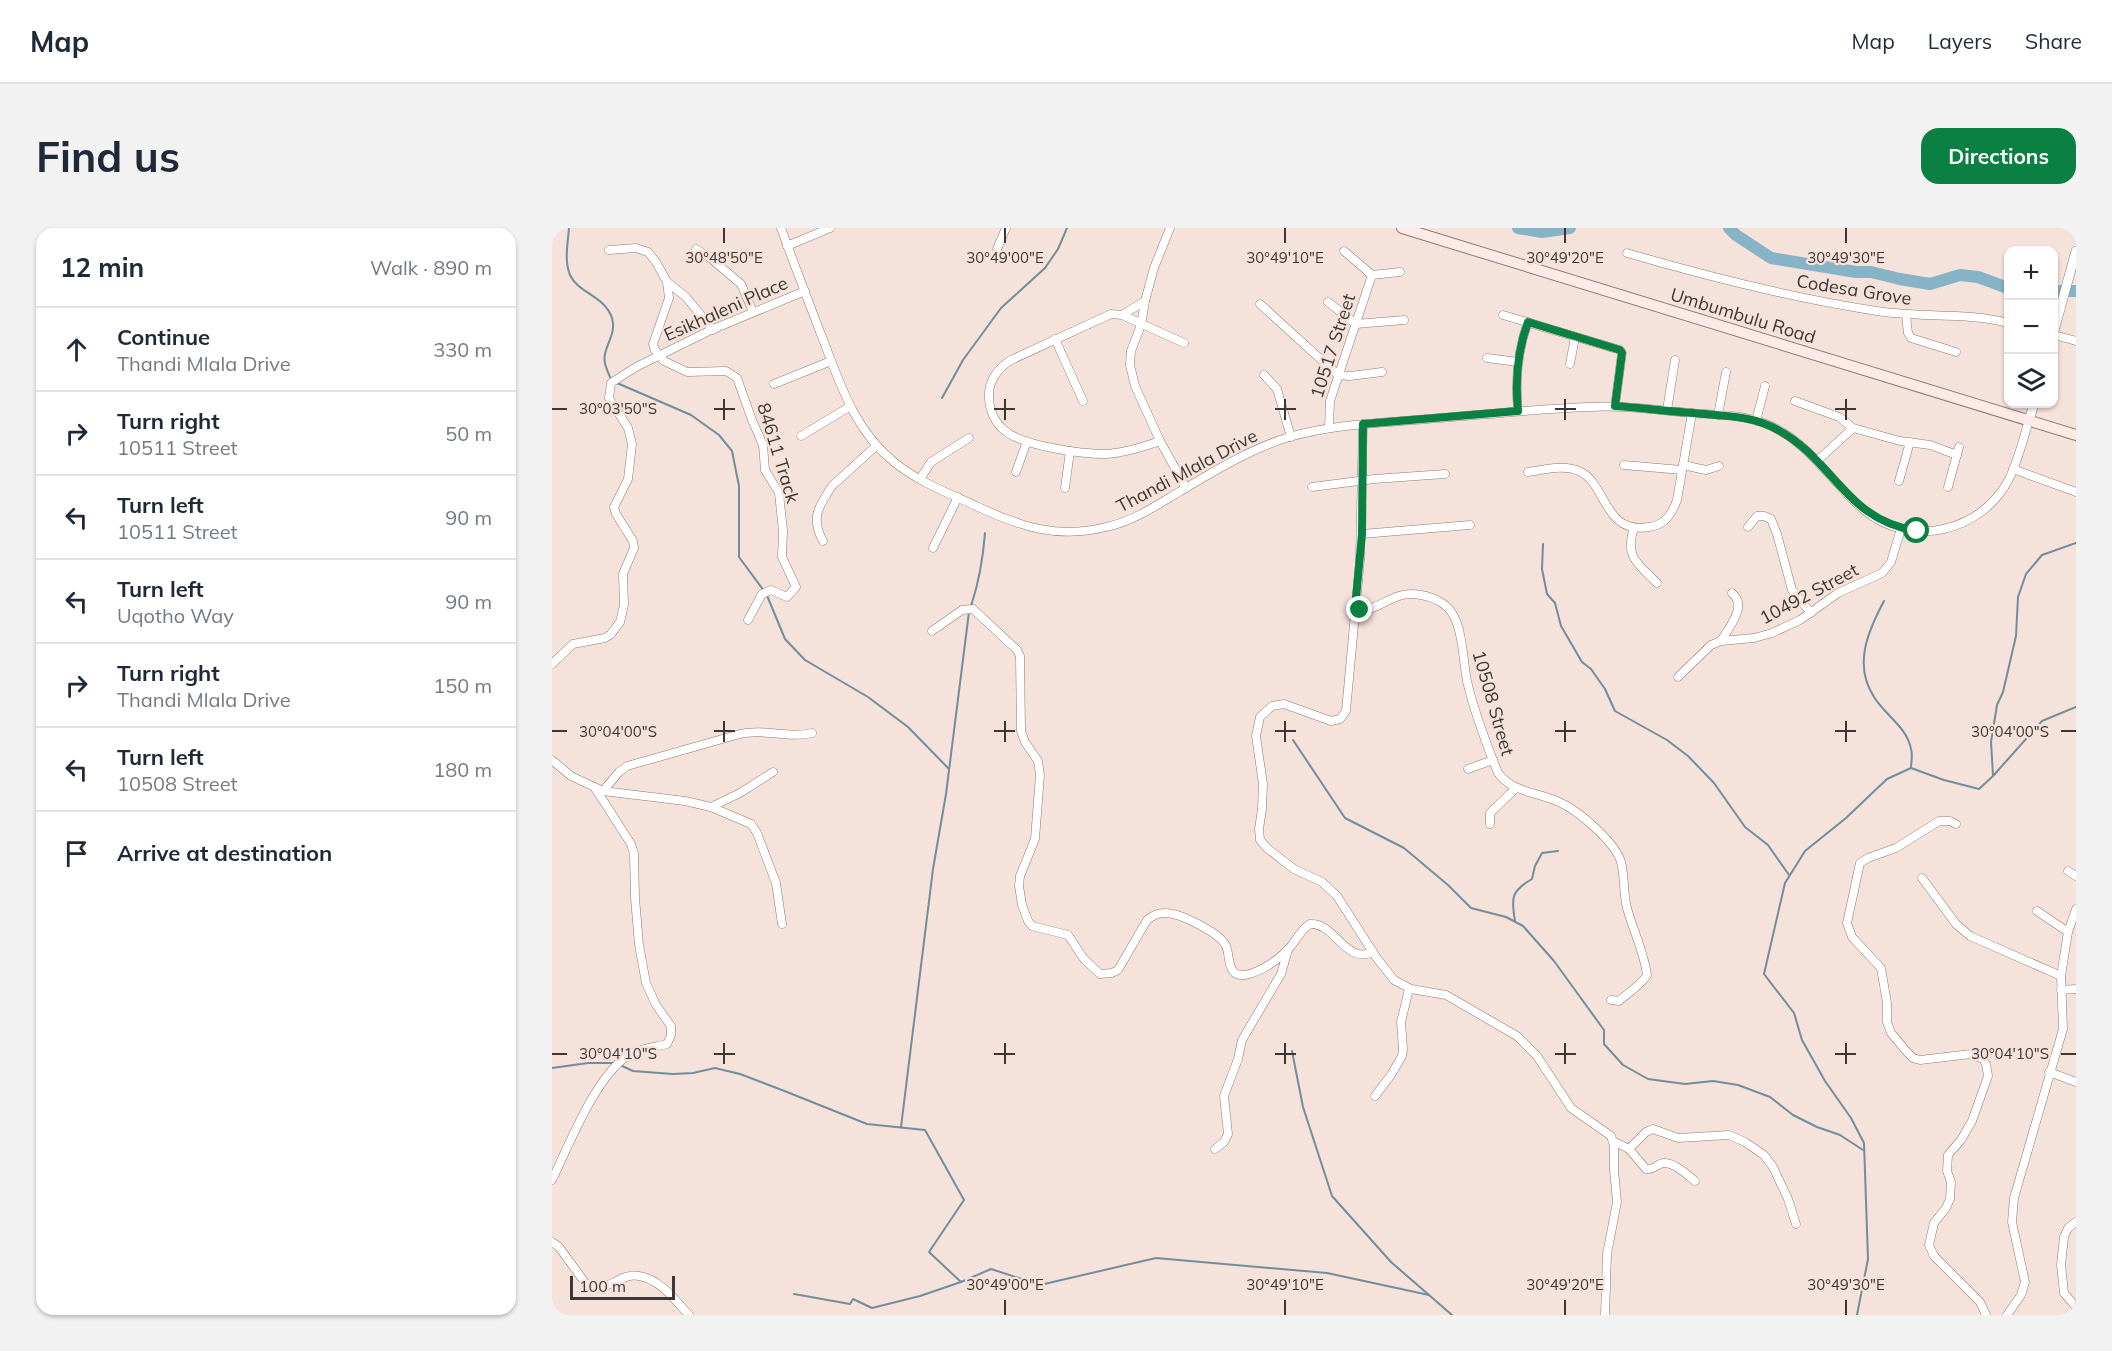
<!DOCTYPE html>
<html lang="en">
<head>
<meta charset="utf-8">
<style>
	:root { --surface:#fff; --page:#f2f2f3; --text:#1f2937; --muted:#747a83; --line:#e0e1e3; --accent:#0b8043 }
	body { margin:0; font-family:Mulish,sans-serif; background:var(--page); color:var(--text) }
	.controls { position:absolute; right:18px; top:18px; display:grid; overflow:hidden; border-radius:12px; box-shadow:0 2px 4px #0004 }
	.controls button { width:54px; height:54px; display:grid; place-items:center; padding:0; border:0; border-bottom:2px solid var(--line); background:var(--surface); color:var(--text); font:30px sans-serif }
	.scale { position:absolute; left:18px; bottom:15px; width:105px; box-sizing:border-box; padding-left:6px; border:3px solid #3d3633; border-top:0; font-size:16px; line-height:21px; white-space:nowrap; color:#3d3633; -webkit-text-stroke:4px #f5e2db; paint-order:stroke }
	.stop { position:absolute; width:18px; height:18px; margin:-14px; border:4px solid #0b8043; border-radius:50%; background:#fff }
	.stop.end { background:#0b8043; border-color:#fff; box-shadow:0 2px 6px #0008 }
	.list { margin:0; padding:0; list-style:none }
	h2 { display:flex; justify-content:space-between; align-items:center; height:78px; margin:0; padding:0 24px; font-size:26px }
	h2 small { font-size:20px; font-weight:400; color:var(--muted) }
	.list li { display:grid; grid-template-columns:39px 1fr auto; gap:18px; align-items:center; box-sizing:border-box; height:84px; padding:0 24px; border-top:2px solid var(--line) }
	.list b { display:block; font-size:22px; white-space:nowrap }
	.list p { margin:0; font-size:20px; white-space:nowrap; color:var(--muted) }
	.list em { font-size:20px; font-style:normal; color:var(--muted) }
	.icon { flex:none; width:33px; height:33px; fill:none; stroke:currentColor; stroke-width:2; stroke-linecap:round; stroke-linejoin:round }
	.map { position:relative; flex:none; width:1524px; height:1087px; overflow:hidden; border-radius:18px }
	header { display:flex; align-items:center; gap:36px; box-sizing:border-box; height:84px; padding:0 30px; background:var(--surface); border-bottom:2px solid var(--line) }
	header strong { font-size:28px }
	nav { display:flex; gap:33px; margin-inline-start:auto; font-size:21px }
	.intro { display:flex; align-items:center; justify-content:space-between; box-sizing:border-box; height:144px; padding:0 36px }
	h1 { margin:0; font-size:42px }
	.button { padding:15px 27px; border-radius:18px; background:var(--accent); color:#fff; font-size:21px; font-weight:700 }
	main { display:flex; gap:36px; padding:0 36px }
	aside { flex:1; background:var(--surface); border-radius:18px; box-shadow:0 2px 4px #0004 }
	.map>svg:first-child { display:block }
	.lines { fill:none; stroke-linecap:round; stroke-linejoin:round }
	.stream { stroke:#718e9a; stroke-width:2 }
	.river { stroke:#87b3c6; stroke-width:12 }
	.minor-casing { stroke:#8c7b75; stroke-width:9 }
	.tertiary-casing { stroke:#8c7b75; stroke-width:10 }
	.secondary-casing { stroke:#8c7b75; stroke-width:12 }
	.minor { stroke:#fff; stroke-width:8 }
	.tertiary { stroke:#fff; stroke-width:9 }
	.secondary { stroke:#fbeae6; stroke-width:10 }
	.route { stroke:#0b8043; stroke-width:8 }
	.ticks { fill:none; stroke:#3d3633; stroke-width:2 }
	.labels { text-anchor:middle; stroke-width:4.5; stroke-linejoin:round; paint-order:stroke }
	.street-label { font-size:18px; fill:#3d3633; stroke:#f5e2db }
	.ticks-label { font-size:15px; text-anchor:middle; fill:#3d3633; stroke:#f5e2db; stroke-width:4.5; stroke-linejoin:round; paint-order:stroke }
</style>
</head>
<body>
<header>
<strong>Map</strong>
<nav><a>Map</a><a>Layers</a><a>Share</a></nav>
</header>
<div class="intro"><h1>Find us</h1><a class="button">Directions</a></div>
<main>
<aside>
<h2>12 min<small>Walk · 890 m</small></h2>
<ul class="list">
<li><svg class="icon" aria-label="ahead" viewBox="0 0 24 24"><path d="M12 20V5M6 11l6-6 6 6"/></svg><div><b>Continue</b><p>Thandi Mlala Drive</p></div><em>330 m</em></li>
<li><svg class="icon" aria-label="right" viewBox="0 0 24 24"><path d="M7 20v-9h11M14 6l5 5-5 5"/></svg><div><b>Turn right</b><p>10511 Street</p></div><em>50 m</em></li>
<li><svg class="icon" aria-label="left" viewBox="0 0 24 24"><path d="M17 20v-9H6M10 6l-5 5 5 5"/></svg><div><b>Turn left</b><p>10511 Street</p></div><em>90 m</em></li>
<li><svg class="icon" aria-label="left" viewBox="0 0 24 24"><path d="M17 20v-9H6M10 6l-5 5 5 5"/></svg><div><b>Turn left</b><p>Uqotho Way</p></div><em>90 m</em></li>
<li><svg class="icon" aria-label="right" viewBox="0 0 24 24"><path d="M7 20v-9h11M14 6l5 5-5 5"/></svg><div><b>Turn right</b><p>Thandi Mlala Drive</p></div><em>150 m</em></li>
<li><svg class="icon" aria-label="left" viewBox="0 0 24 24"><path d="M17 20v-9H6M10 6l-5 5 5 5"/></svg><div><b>Turn left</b><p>10508 Street</p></div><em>180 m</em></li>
<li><svg class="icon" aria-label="arrive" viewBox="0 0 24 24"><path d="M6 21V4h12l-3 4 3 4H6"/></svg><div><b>Arrive at destination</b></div></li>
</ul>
</aside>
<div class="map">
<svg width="1524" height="1087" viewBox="0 0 1524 1087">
	<rect width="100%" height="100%" fill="#f5e2db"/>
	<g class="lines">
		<g class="stream">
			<path d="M 17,0 C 16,14 12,33 18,47 C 26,65 53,68 60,90 C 64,104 56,113 53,126 C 51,134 55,142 58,149"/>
			<path d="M 65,155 L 139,187 L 167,207 L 180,223 L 187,258 L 187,329 L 212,363"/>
			<path d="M 390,170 L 411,132 L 449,80 L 493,40 L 506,21 L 515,0"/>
			<path d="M 991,316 L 990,341 L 995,366 L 1003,375 L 1009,398 L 1030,434 L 1039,441 L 1053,461 L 1063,483 L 1115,512 L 1136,528 L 1162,555 L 1193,599 L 1216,617 L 1237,647"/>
			<path d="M 214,365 L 233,411 L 253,432 L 316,469 L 356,499 L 397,541"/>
			<path d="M 1332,373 C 1316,403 1301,437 1322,469 C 1333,487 1355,499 1359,521 C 1361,527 1359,534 1359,540"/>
			<path d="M 419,378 C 427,354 431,331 433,305"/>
			<path d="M 741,512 L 793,590 L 852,620 L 896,657 L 919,680 L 954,689 L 971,698 L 1002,733 L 1023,762 L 1052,802 L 1052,816 L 1071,837 L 1096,851 L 1133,856 L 1161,853 L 1186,857 L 1218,869 L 1241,887 L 1265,899 L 1288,907 L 1311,922"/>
			<path d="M 1441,547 L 1439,514 L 1445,477 L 1451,464 L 1464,408 L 1466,369 L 1474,346 L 1490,327 L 1524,315"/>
			<path d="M 963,693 C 959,670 959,663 980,651 L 983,638 L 990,625 L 1006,623"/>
			<path d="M 740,823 L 751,879 L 780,968 L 839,1034 L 900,1087"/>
			<path d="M 68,837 L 81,843 L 121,846 L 141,845 L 163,840 L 188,846 L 235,864 L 315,896 L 373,902 L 412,972 L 377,1024 L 409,1054 L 439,1041 L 488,1057 L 604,1030 L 775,1045 L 877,1067"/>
			<path d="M 0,840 L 36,835 L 63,835"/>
			<path d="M 349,899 L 381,641 L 394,566 L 417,384"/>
			<path d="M 242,1066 L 298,1076 L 301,1071 L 320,1080 L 368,1068 L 409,1054"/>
			<path d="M 1305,1087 L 1316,1031 L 1312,915 L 1299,890 L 1273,853 L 1250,812 L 1242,785 L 1212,746 L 1233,655 L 1253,623 L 1294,590 L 1335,551 L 1359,540 L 1392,552 L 1427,561 L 1441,548 L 1490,493 L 1524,479"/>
		</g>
		<g class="river">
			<path d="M 966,0 L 990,4 L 1018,0"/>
			<path d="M 1177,0 L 1184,7 L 1219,30 L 1304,44 L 1319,44 L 1348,51 L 1378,56 L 1408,47 L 1426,49 L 1456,60"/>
			<path d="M 1502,64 L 1504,63 L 1524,63"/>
		</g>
		<g class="minor-casing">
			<g id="minor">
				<path d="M 229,0 C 242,36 256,72 270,109 C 288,155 302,202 342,234 C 365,253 396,265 424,278 C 469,299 507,312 558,298 C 583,292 605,277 627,264 C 662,243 698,221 737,209 C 782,196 829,195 875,191 C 929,187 983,181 1037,179 C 1071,177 1104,182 1138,185 C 1166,187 1195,186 1221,199 C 1259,217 1281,256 1312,282 C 1358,321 1430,304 1457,251 C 1466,233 1471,212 1477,192"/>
				<path d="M 618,0 L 602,40 L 593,73 L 589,97 L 579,123 L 578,137 L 583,158 L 608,213 L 634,260"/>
				<path d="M 235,18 L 278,0"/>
				<path d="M 144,21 L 157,29 L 189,56 L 201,84"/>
				<path d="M 445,21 L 454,0"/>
				<path d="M 57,22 L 84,20 L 96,24 L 104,34 L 115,54 L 117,70 L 101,116 L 103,122 L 112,133 L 135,144 L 174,143 L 185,150 L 200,192 L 211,217 L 213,242 L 227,265 L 231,303 L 230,329 L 244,359 L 235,369 L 219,362 L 210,366 L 196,392"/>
				<path d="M 792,23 L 820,47"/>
				<path d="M 1075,25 C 1157,49 1240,70 1325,83 C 1368,90 1414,84 1456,95"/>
				<path d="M 820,47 L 848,44"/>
				<path d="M 115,54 L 134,69 L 161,102"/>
				<path d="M 776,74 L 804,96 L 852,92"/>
				<path d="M 708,76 L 786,147 L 798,148 L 830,144"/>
				<path d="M 570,87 L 593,73"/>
				<path d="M 951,87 L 1068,122 L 1070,125 L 1063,178"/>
				<path d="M 1354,87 L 1356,105 L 1359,110 L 1404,124"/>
				<path d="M 1502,107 L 1524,113"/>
				<path d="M 503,111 L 531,173"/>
				<path d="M 935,130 L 966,134"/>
				<path d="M 1018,136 L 1023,109"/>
				<path d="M 712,147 L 725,161 L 739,209"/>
				<path d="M 222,156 L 279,133"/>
				<path d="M 1243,173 L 1287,189 L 1301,200 L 1348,213 L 1378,217 L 1405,227"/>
				<path d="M 1115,182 L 1123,132"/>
				<path d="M 966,183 C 963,152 965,124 976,94"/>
				<path d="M 1166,187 L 1174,144"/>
				<path d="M 1204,193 L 1213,158"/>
				<path d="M 811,196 L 808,332 L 794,483 L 788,491 L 779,493 L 732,476 L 720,478 L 708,489 L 704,508 L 711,556 L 710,581 L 707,601 L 708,612 L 716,621 L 742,641 L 770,654 L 785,668 L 824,729 L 842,752 L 859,761 L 894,767 L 965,808 L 985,828 L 1019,880 L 1059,908 L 1062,918 L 1062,942 L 1065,974 L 1055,1026 L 1053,1087"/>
				<path d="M 777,200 L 778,173 L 820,47"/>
				<path d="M 249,208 L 297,179"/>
				<path d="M 608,213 C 591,219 572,225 554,226 C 529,226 470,218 452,202 C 443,195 437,181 437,169 C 436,153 446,140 459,132 L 559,86 L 570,87 L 632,115"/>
				<path d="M 1265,233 L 1301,200"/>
				<path d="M 1072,237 L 1130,242"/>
				<path d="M 1131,237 L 1154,242 L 1167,238"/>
				<path d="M 1461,241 L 1524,264"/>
				<path d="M 464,244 L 475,213"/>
				<path d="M 976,244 C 991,242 1012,236 1027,243 C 1055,255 1051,307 1097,299 C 1113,297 1120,286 1125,272 L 1140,185"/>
				<path d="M 368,251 L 379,234 L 417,210"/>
				<path d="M 1347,253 L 1358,214"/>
				<path d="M 760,259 L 822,251 L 893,246"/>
				<path d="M 1396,259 L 1407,219"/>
				<path d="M 513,260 L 518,223"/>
				<path d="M 1196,299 L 1205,288 L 1212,288 L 1219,291 L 1225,306 L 1240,362 L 1259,385"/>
				<path d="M 1082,300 C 1072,328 1086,336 1105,355"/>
				<path d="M 810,306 L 918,297"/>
				<path d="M 271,313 C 258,290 267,278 280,258 L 324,218"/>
				<path d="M 381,320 L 406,269"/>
				<path d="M 803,381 C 828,386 838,361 869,367 C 881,369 894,375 900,385 C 911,402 911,433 915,453 C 922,484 934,515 946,545 C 961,565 986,564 1007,574 C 1026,582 1064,615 1069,634 C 1073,649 1071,665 1075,680 C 1081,702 1092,724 1095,747 C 1091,755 1075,766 1067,773 L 1059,772"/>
				<path d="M 380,403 L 410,382 L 421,381 L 465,422 L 468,428 L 469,503 L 473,514 L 486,533 L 488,547 L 483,611 L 468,648 L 467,658 L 470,677 L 476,693 L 480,698 L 516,707 L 532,731 L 548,746 L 560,745 L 566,742 L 595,692 C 600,688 605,685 612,685 C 627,684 665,704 673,716 C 678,724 675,735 681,743 C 683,747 688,747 693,747 C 710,744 729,730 740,717 C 745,710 750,701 758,696 C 783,694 793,737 821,724"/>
				<path d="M 1169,413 C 1177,399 1196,378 1180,365"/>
				<path d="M 0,436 L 21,416 L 53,410 L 59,406 L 68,394 L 72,377 L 71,346 L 82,320 L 81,313 L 64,286 L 62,279 L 76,251 L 80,216 L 76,200 L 57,170 L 59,155 L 84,139 L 159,102 L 253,63"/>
				<path d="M 1126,449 L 1159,417 L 1169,413 L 1202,410 L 1220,405 L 1248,392 L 1286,365 L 1330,345 L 1339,334 L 1349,301"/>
				<path d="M 0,532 L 19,548 L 51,563 L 133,573 L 159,579 L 199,596 L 205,605 L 224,655 L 230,696"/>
				<path d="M 916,541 L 941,532"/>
				<path d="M 51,563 L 67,544 L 75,538 L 188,506 C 213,500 236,511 260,505"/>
				<path d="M 159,579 L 188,565 L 221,544"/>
				<path d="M 938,596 L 938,585 L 964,560"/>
				<path d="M 1404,596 L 1398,593 L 1387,593 L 1344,620 L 1316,630 L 1308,635 L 1295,695 L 1300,709 L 1329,740 L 1335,775 L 1335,794 L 1339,805 L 1355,824 L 1361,830 L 1368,832 L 1419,826 L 1431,831 L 1434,836 L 1436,848 L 1420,893 L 1409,912 L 1396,927 L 1395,943 L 1399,954 L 1398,971 L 1394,980 L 1382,995 L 1377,1017 L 1382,1028 L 1428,1074 L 1434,1087"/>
				<path d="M 1516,643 L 1524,648"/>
				<path d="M 1370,650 L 1404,696 L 1418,708 L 1509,748"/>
				<path d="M 1485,683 L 1516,704"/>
				<path d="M 1509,762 L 1524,761"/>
				<path d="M 1497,844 L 1524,854"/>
				<path d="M 823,868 L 839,847 L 850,828 L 851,821 L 849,794 L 857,761"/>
				<path d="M 1061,913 L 1077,921 L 1094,941 C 1101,942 1102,939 1108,936 C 1119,931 1134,946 1143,953"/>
				<path d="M 663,921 L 672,914 L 676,906 L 672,868 L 686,831 L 690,812 L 729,746 L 736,722"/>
				<path d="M 1077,921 L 1094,904 L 1101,901 L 1126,910 L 1177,907 L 1193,914 L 1212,927 L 1221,939 L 1236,971 L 1244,996"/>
				<path d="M 0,952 C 17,917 43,850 75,828 C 85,821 103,819 115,816 L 119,807 L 119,798 L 104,777 L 94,755 L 87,717 L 83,670 L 82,626 L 79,616 L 43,560"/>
				<path d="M 1524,994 L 1516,1000 L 1512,1009 L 1509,1037 L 1512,1065 L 1524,1079"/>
				<path d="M 0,1014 L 7,1019 L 34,1056 C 52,1069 67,1044 87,1048 C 108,1051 123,1072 137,1087"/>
				<path d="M 1455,1087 L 1469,1067 L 1473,1054 L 1460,994 L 1462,970 L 1511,801 L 1509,748 L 1516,704 L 1524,681"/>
			</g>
		</g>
		<g class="tertiary-casing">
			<g id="tertiary">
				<path d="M 1502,103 L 1524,23"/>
				<path d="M 1477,192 L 1482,176"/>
			</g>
		</g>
		<g class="secondary-casing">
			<path id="secondary" d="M 850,0 L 1524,207"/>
		</g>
		<use href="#minor" class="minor"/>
		<use href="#tertiary" class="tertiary"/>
		<use href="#secondary" class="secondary"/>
	</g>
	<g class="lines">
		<path class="route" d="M 808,382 L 803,381 L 810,306 L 811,196 L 966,183 C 963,152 965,124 976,94 L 1068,122 L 1070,125 L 1063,178 C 1089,180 1115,183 1141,185 C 1170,188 1200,187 1226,202 C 1282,232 1293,292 1365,303"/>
	</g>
	<path class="ticks" d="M 172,0 L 172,15M 453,0 L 453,15M 733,0 L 733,15M 1013,0 L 1013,15M 1294,0 L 1294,15M 172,171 L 172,192M 453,171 L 453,192M 733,171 L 733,192M 1013,171 L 1013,192M 1294,171 L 1294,192M 0,181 L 15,181M 162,181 L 183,181M 442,181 L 463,181M 723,181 L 744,181M 1003,181 L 1024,181M 1283,181 L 1304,181M 172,493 L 172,514M 453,493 L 453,514M 733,493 L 733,514M 1013,493 L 1013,514M 1294,493 L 1294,514M 0,503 L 15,503M 162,503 L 183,503M 442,503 L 463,503M 723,503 L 744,503M 1003,503 L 1024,503M 1283,503 L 1304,503M 1509,503 L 1524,503M 172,815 L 172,836M 453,815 L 453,836M 733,815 L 733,836M 1013,815 L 1013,836M 1294,815 L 1294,836M 0,826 L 15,826M 162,826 L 183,826M 442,826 L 463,826M 723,826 L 744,826M 1003,826 L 1024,826M 1283,826 L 1304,826M 1509,826 L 1524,826M 453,1072 L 453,1087M 733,1072 L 733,1087M 1013,1072 L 1013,1087M 1294,1072 L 1294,1087"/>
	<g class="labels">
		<g class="street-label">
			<text transform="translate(1302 62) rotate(9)" y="6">Codesa Grove</text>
			<text transform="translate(174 81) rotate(-24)" y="6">Esikhaleni Place</text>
			<text transform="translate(1191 88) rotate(17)" y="6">Umbumbulu Road</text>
			<text transform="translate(781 118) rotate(-72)" y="6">10517 Street</text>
			<text transform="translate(226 225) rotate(73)" y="6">84611 Track</text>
			<text transform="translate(635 243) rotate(-28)" y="6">Thandi Mlala Drive</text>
			<text transform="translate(1257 366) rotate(-28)" y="6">10492 Street</text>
			<text transform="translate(941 475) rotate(74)" y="6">10508 Street</text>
		</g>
	</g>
	<g class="ticks-label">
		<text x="172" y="35">30°48'50"E</text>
		<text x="453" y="35">30°49'00"E</text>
		<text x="733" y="35">30°49'10"E</text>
		<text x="1013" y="35">30°49'20"E</text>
		<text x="1294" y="35">30°49'30"E</text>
		<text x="66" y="186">30°03'50"S</text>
		<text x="66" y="509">30°04'00"S</text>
		<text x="1458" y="509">30°04'00"S</text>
		<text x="66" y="831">30°04'10"S</text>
		<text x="1458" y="831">30°04'10"S</text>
		<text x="453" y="1062">30°49'00"E</text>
		<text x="733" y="1062">30°49'10"E</text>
		<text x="1013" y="1062">30°49'20"E</text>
		<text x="1294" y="1062">30°49'30"E</text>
	</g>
</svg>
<div class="controls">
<button>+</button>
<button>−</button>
<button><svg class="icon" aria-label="layers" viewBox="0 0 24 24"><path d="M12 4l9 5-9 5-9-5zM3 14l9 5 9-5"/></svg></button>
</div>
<div class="scale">100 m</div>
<div class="stop" style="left:1365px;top:303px"></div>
<div class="stop end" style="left:808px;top:382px"></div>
</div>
</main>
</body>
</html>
